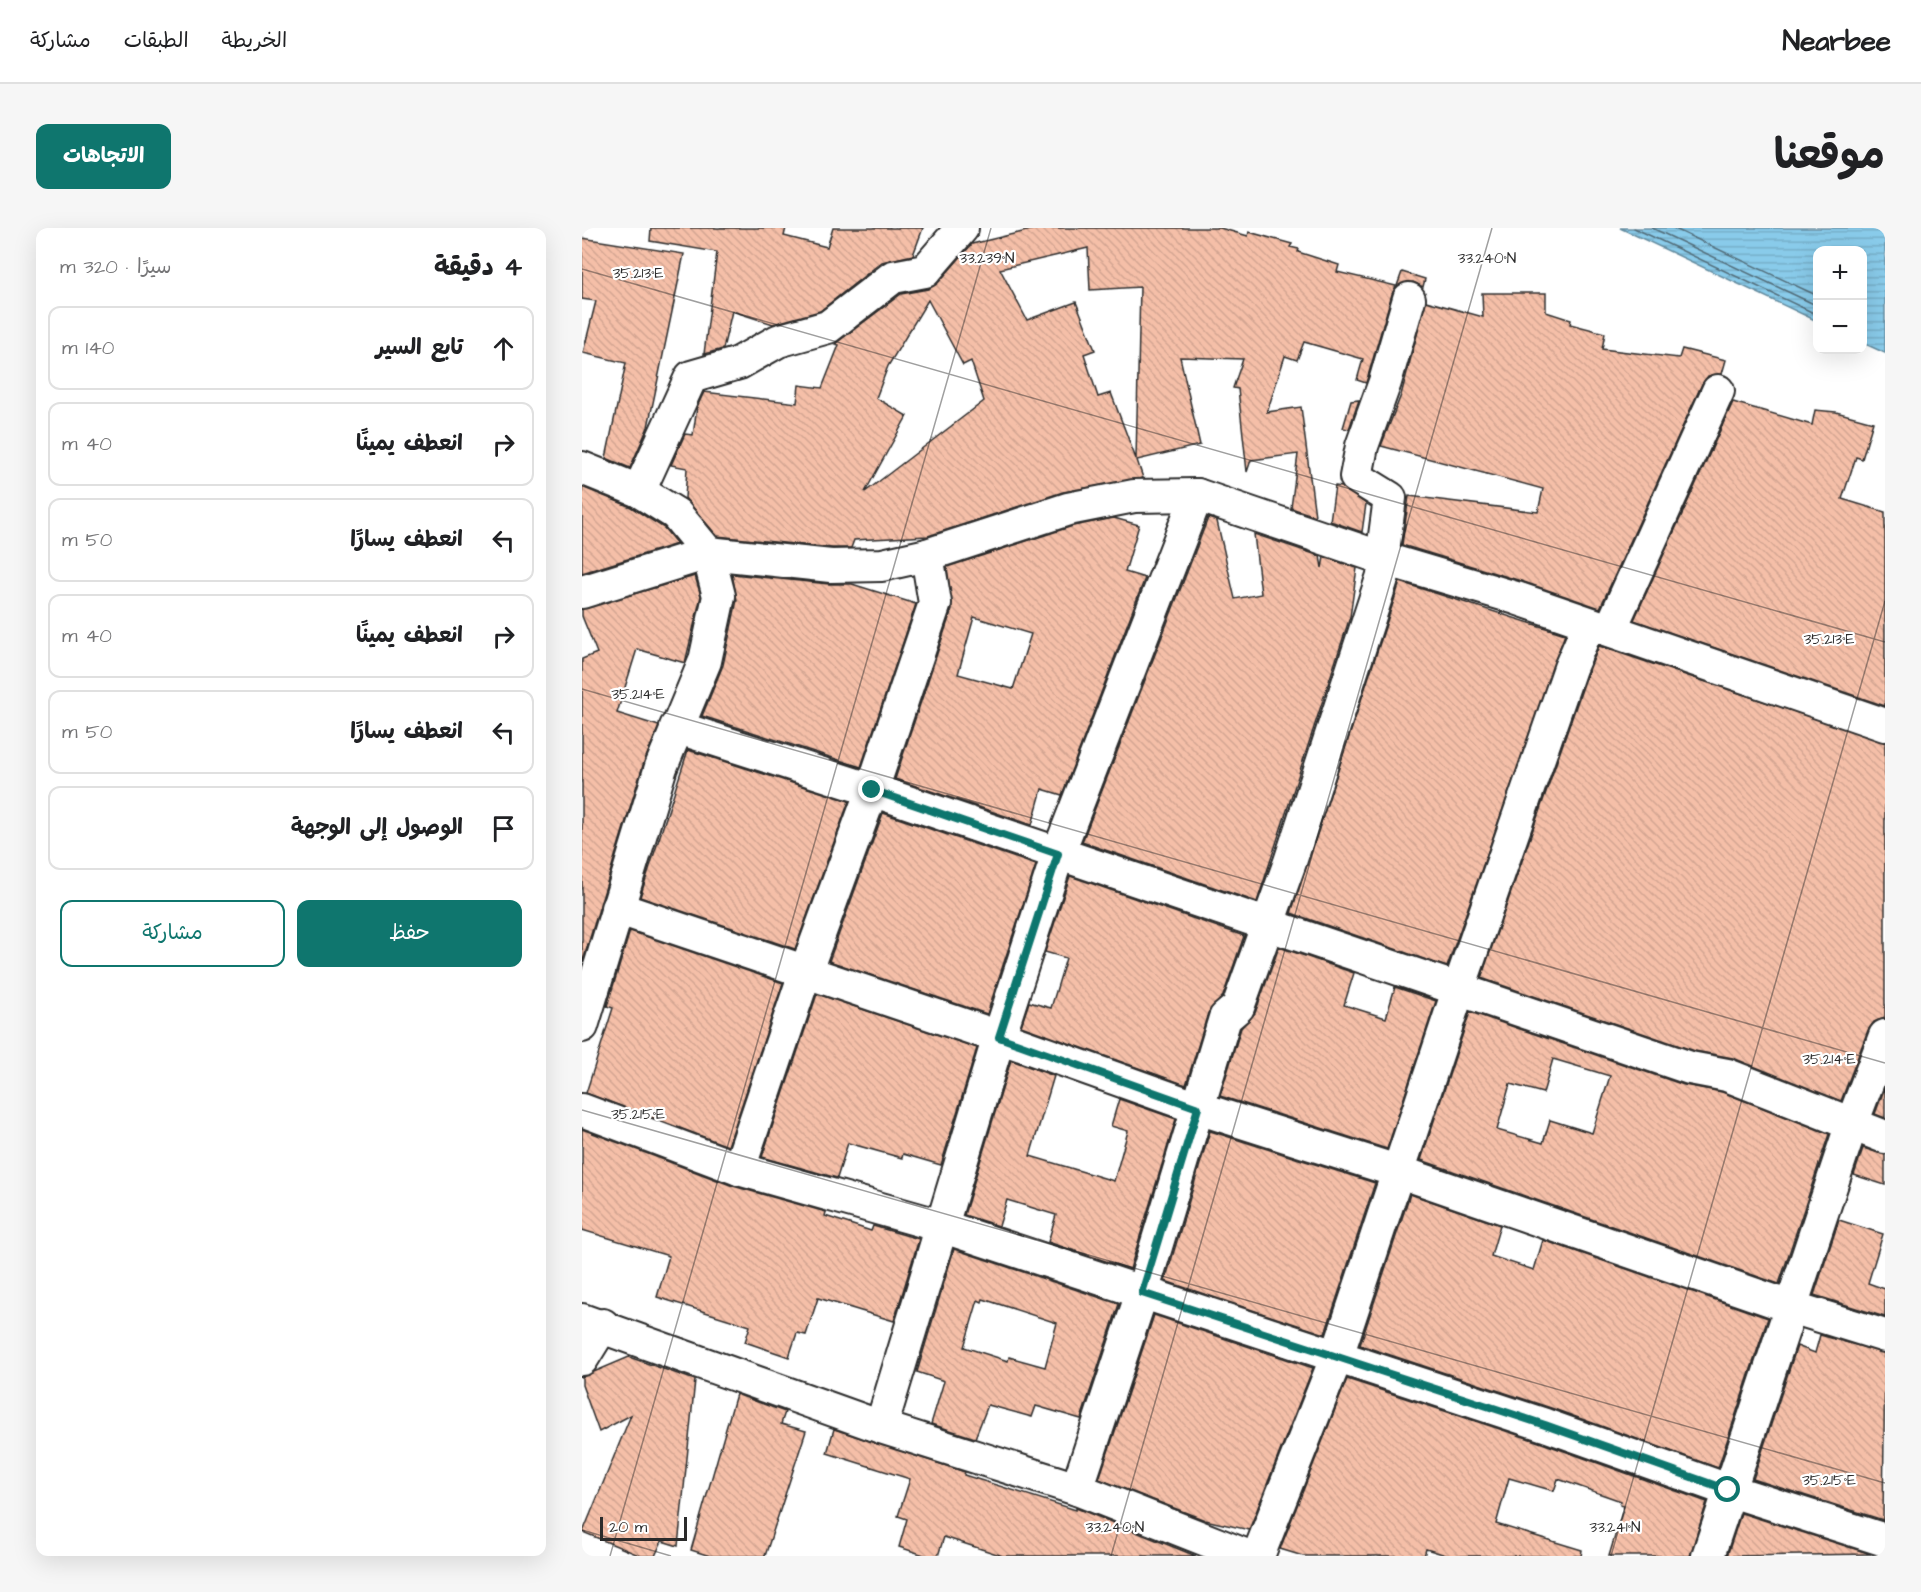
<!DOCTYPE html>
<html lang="ar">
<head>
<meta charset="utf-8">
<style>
	:root { --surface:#fff; --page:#f6f6f6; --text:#202124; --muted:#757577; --line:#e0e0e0; --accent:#0f766e }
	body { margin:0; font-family:"Architects Daughter","Playpen Sans Arabic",sans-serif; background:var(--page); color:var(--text); direction:rtl }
	.controls { position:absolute; right:18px; top:18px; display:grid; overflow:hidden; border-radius:12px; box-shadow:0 6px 24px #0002 }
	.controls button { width:54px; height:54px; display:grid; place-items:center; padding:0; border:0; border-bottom:2px solid var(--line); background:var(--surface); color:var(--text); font:30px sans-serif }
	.scale { position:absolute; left:18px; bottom:15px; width:87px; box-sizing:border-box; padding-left:6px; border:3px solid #2b2b2b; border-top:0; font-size:16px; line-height:21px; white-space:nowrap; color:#2b2b2b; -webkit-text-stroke:4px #fff; paint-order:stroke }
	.stop { position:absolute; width:18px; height:18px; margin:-14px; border:4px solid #0f766e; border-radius:50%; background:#fff }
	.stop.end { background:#0f766e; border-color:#fff; box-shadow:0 2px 6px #0008 }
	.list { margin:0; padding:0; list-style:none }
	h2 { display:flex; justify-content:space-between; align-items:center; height:78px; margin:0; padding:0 24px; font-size:26px }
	h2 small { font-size:20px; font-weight:400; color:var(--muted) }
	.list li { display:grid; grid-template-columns:39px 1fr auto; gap:18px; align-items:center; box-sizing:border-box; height:84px; margin:0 12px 12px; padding:0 12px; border:2px solid var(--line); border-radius:12px }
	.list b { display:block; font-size:22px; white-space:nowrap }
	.list em { font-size:20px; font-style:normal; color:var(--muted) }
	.actions { display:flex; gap:12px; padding:18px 24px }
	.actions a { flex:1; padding:14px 0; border:2px solid var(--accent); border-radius:12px; text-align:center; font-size:21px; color:var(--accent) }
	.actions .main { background:var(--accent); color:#fff }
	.icon { flex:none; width:33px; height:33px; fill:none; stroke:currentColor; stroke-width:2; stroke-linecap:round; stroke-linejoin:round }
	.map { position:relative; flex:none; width:1303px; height:1328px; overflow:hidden; direction:ltr; border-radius:12px }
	header { display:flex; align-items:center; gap:36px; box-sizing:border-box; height:84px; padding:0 30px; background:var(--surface); border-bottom:2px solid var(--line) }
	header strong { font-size:28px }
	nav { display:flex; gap:33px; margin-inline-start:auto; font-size:21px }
	.intro { display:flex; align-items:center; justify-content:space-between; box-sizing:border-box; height:144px; padding:0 36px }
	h1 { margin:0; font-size:42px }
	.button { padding:15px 27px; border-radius:12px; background:var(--accent); color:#fff; font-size:21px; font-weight:700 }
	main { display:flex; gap:36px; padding:0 36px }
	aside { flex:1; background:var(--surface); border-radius:12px; box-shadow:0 6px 24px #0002 }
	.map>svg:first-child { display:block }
	.water { fill:url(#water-rules); stroke:#638b9e; stroke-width:1.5 }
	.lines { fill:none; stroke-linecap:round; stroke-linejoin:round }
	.shore { stroke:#516b77; stroke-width:1.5 }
	.building { fill:url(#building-back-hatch); stroke:#2b2b2b; stroke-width:1.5; fill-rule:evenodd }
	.minor-casing { stroke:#2b2b2b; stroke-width:36 }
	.minor { stroke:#fff; stroke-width:32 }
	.route { stroke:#0f766e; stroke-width:8 }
	.ticks { fill:none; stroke:#2b2b2b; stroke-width:1.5; stroke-opacity:0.45 }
	.ticks-label { font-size:15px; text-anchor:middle; fill:#2b2b2b; stroke:#fff; stroke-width:4.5; stroke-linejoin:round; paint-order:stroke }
</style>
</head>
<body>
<header>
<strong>Nearbee</strong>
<nav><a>الخريطة</a><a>الطبقات</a><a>مشاركة</a></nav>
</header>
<div class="intro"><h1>موقعنا</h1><a class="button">الاتجاهات</a></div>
<main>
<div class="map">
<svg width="1303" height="1328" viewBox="0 0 1303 1328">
	<defs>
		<pattern id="water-rules" width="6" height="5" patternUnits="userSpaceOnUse" patternTransform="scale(1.5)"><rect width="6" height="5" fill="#89cbea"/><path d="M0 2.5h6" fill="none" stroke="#76aec9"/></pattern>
		<pattern id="building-back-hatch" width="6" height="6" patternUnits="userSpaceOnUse" patternTransform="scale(1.5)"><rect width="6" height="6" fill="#f5bfa8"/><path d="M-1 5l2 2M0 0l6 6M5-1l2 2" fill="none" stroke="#d2a491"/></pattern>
	</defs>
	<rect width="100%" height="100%" fill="#fff"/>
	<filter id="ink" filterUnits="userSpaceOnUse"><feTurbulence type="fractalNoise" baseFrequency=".0167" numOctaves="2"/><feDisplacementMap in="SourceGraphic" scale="12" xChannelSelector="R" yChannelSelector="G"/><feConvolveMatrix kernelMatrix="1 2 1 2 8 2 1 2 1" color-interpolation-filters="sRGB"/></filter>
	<g filter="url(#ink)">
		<path class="water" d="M 1038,0 L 1303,0 L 1303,125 L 1281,115 L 1280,22 L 1236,22 L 1235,93 Z"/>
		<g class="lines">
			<g class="shore">
				<path d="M 1052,0 L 1236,87"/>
				<path d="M 1070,0 L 1236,78"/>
				<path d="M 1091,0 L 1236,68"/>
			</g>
		</g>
		<g class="building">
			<path d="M 69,0 L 204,0 L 202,8 L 245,19 L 251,0 L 341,0 L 331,27 L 300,34 L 238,83 L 191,96 L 150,83 L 141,121 L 122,126 L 135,24 L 68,13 Z"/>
			<path d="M 457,0 L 638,0 L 666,8 L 667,4 L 710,16 L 708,19 L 717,21 L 716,24 L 757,37 L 755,44 L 814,58 L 810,66 L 784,155 L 775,152 L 781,131 L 722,114 L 715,132 L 703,128 L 685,184 L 719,179 L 733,288 L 709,280 L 716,226 L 669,232 L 665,244 L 656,161 L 651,160 L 661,131 L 598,129 L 618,217 L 555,232 L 561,250 L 481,264 L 346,308 L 272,312 L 269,320 L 250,320 L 135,308 L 103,270 L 105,240 L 89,237 L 103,206 L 111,207 L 115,179 L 122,164 L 215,175 L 217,157 L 240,160 L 257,117 L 253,116 L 319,66 L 346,61 L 356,55 L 390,16 ZM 506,20 L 508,62 L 558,59 L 554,231 L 529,165 L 516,169 L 502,126 L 513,122 L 494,74 L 445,92 L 418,41 ZM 346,72 L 381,137 L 389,133 L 402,173 L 283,264 L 325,188 L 294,170 L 306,138 Z"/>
			<path d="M 0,10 L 102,26 L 66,199 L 48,240 L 24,230 L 44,135 L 1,125 L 14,73 L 0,71 Z"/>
			<path d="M 820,44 L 843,51 L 841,59 L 831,54 L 815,58 Z"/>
			<path d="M 900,65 L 964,65 L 964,84 L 989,92 L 988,96 L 1023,105 L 1020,121 L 1097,130 L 1100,121 L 1144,132 L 1140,146 L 1126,148 L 1120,156 L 1018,380 L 939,353 L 820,317 L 827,268 L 956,284 L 961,261 L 799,218 L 819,167 L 844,73 L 901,89 Z"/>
			<path d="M 777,172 L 767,201 L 761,200 L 769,173 Z"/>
			<path d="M 1151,174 L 1230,197 L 1233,182 L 1254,184 L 1291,194 L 1280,231 L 1274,229 L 1260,271 L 1303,284 L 1303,478 L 1052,392 Z"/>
			<path d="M 753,258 L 760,259 L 784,276 L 780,304 L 748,293 Z"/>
			<path d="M 0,259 L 49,279 L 82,300 L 95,316 L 0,345 Z"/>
			<path d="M 532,290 L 557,297 L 543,344 L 563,350 L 480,567 L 460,561 L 450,597 L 313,551 L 370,381 L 365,339 L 491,298 ZM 392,389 L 449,406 L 431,461 L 376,446 Z"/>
			<path d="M 626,290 L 635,293 L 653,371 L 679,366 L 672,306 L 738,328 L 740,340 L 742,329 L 775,340 L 768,389 L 675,674 L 500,614 Z"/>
			<path d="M 150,346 L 247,356 L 270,356 L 334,376 L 279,539 L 120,488 L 141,437 L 155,372 Z"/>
			<path d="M 113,348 L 119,368 L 103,435 L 55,421 L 35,485 L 77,498 L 62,534 L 0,736 L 0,431 L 15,425 L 0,388 L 0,381 Z"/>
			<path d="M 818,354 L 983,406 L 865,739 L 709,685 Z"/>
			<path d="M 1017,418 L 1303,514 L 1303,790 L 1292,794 L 1286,802 L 1259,873 L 1151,830 L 1113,823 L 899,750 L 1005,447 Z"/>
			<path d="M 106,522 L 267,573 L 213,721 L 58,669 Z"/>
			<path d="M 301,585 L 454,637 L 405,786 L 247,733 Z"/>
			<path d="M 488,648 L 662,708 L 641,768 L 626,785 L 604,857 L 439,798 L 447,774 L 469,780 L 484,730 L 463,724 Z"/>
			<path d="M 48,703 L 201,755 L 146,918 L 4,865 L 31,780 L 25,778 Z"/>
			<path d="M 697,719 L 772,745 L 762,777 L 804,790 L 813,759 L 854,773 L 805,921 L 638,868 L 659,800 L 673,785 Z"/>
			<path d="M 235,766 L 395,820 L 359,937 L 321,926 L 320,930 L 266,915 L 255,950 L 180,929 Z"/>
			<path d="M 888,784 L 1102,857 L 1140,864 L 1247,906 L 1197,1056 L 839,932 ZM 971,831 L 1028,848 L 1010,905 L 968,892 L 961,915 L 915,902 L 928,856 L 961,865 Z"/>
			<path d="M 429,832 L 472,848 L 448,928 L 532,953 L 546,903 L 529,898 L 537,871 L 594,891 L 548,1041 L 466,1014 L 474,987 L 425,972 L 417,998 L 382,987 Z"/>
			<path d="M 1303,859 L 1303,890 L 1293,886 Z"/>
			<path d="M 0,901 L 151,958 L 244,984 L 243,988 L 289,1003 L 291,998 L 337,1011 L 312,1093 L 236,1070 L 224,1107 L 215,1105 L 207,1129 L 163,1114 L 168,1098 L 75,1069 L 87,1028 L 0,1002 Z"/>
			<path d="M 628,903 L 793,955 L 743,1106 L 583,1053 Z"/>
			<path d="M 1281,920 L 1303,927 L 1303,957 L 1272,947 Z"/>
			<path d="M 828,966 L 918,997 L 909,1028 L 952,1042 L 961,1012 L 1186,1090 L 1136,1240 L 969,1180 L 778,1117 Z"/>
			<path d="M 1257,992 L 1301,1006 L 1286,1055 L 1303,1061 L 1303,1089 L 1232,1067 Z"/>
			<path d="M 372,1021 L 537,1076 L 499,1191 L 454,1178 L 450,1189 L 406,1177 L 393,1210 L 349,1196 L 362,1153 L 335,1144 ZM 401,1071 L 475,1095 L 463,1139 L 427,1129 L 426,1133 L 382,1119 L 396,1072 L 400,1074 Z"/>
			<path d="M 572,1087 L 731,1140 L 667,1302 L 623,1292 L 517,1251 Z"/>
			<path d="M 1238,1107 L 1303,1125 L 1301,1292 L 1171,1251 L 1215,1118 L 1233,1125 Z"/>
			<path d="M 47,1129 L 113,1152 L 96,1318 L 80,1313 L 73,1328 L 59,1328 L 1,1304 L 49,1187 L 17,1204 L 0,1157 L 0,1149 Z"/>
			<path d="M 765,1151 L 957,1214 L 1125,1274 L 1108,1328 L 1027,1328 L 1042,1278 L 1038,1277 L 1039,1273 L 976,1251 L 972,1263 L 927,1250 L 914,1296 L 1000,1322 L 999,1328 L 867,1328 L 844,1321 L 842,1328 L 721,1328 L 698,1321 Z"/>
			<path d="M 154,1166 L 203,1184 L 199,1196 L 224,1203 L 183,1328 L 128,1328 L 109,1322 Z"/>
			<path d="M 252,1201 L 383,1244 L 382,1247 L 494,1282 L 494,1280 L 614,1328 L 421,1328 L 362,1309 L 356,1328 L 345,1328 L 317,1319 L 325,1291 L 316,1288 L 328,1251 L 245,1225 Z"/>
			<path d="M 1159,1285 L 1289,1326 L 1145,1328 Z"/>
		</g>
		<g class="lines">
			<g class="minor-casing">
				<g id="minor">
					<path d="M 0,240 L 57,263 L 94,286 L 126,325 L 137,368 L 123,433 L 79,539 L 0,798"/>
					<path d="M 57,263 L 109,149 L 157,135 L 196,113 L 246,99 L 311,49 L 343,43 L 380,0"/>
					<path d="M 0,364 L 126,325 L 249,338 L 300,337 L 345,327 L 486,281 L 552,268 L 615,267 L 806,332 L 934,370 L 1303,497"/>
					<path d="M 1028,402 L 1136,163"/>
					<path d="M 94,499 L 290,562 L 1108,840 L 1145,847 L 1303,909"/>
					<path d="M 35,680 L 417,809 L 616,880 L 818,944 L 1209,1079 L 1303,1108"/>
					<path d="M 0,882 L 157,941 L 359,998 L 963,1197 L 1146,1262 L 1303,1312"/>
					<path d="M 157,941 L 223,745 L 290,562 L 353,375 L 345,327"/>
					<path d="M 0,1092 L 299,1199 L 495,1261 L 665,1328"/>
					<path d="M 0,1131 L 21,1097"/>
					<path d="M 299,1199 L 417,809 L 476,626 L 615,267"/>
					<path d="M 495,1261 L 560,1065 L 643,790 L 656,779 L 708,634 L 806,332 L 801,323 L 808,270 L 774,249 L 780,218 L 803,154 L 827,71"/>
					<path d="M 676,1328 L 755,1128 L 877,760 L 988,440 L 1007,396"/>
					<path d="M 1126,1328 L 1269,898 L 1303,808"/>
				</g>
			</g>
			<use href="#minor" class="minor"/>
		</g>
	</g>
	<g class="lines" filter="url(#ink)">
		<path class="route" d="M 290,562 L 476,626 L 417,809 L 616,880 L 560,1065 L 963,1197 L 1146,1262"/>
	</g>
	<path class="ticks" d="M 0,41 L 1303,414M 0,461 L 1303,835M 0,882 L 1303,1255M 0,1302 L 89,1328M 28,1328 L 409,0M 529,1328 L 910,0M 1029,1328 L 1303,373"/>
	<g class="ticks-label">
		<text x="405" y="35">33.239°N</text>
		<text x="905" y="35">33.240°N</text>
		<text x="56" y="50">35.213°E</text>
		<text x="1247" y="416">35.213°E</text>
		<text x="56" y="471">35.214°E</text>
		<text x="1247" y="836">35.214°E</text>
		<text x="56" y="891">35.215°E</text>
		<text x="1247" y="1257">35.215°E</text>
		<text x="533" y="1304">33.240°N</text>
		<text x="1033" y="1304">33.241°N</text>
	</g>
</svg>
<div class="controls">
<button>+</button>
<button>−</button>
</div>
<div class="scale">20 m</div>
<div class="stop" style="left:1146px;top:1262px"></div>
<div class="stop end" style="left:290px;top:562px"></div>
</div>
<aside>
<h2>4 دقيقة<small>سيرًا · 320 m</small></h2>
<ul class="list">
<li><svg class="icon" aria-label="ahead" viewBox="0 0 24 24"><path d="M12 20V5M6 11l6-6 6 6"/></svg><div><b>تابع السير</b></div><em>140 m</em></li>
<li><svg class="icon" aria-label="right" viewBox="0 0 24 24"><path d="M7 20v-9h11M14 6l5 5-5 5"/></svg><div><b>انعطف يمينًا</b></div><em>40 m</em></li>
<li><svg class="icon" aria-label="left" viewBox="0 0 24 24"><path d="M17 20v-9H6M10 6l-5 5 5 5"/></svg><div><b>انعطف يسارًا</b></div><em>50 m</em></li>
<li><svg class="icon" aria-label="right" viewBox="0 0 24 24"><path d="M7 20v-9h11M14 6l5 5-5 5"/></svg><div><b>انعطف يمينًا</b></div><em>40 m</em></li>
<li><svg class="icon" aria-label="left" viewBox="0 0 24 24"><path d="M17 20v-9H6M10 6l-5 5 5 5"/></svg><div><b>انعطف يسارًا</b></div><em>50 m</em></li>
<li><svg class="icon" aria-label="arrive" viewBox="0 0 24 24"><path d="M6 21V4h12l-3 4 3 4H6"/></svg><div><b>الوصول إلى الوجهة</b></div></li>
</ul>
<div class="actions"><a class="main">حفظ</a><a>مشاركة</a></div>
</aside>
</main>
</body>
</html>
